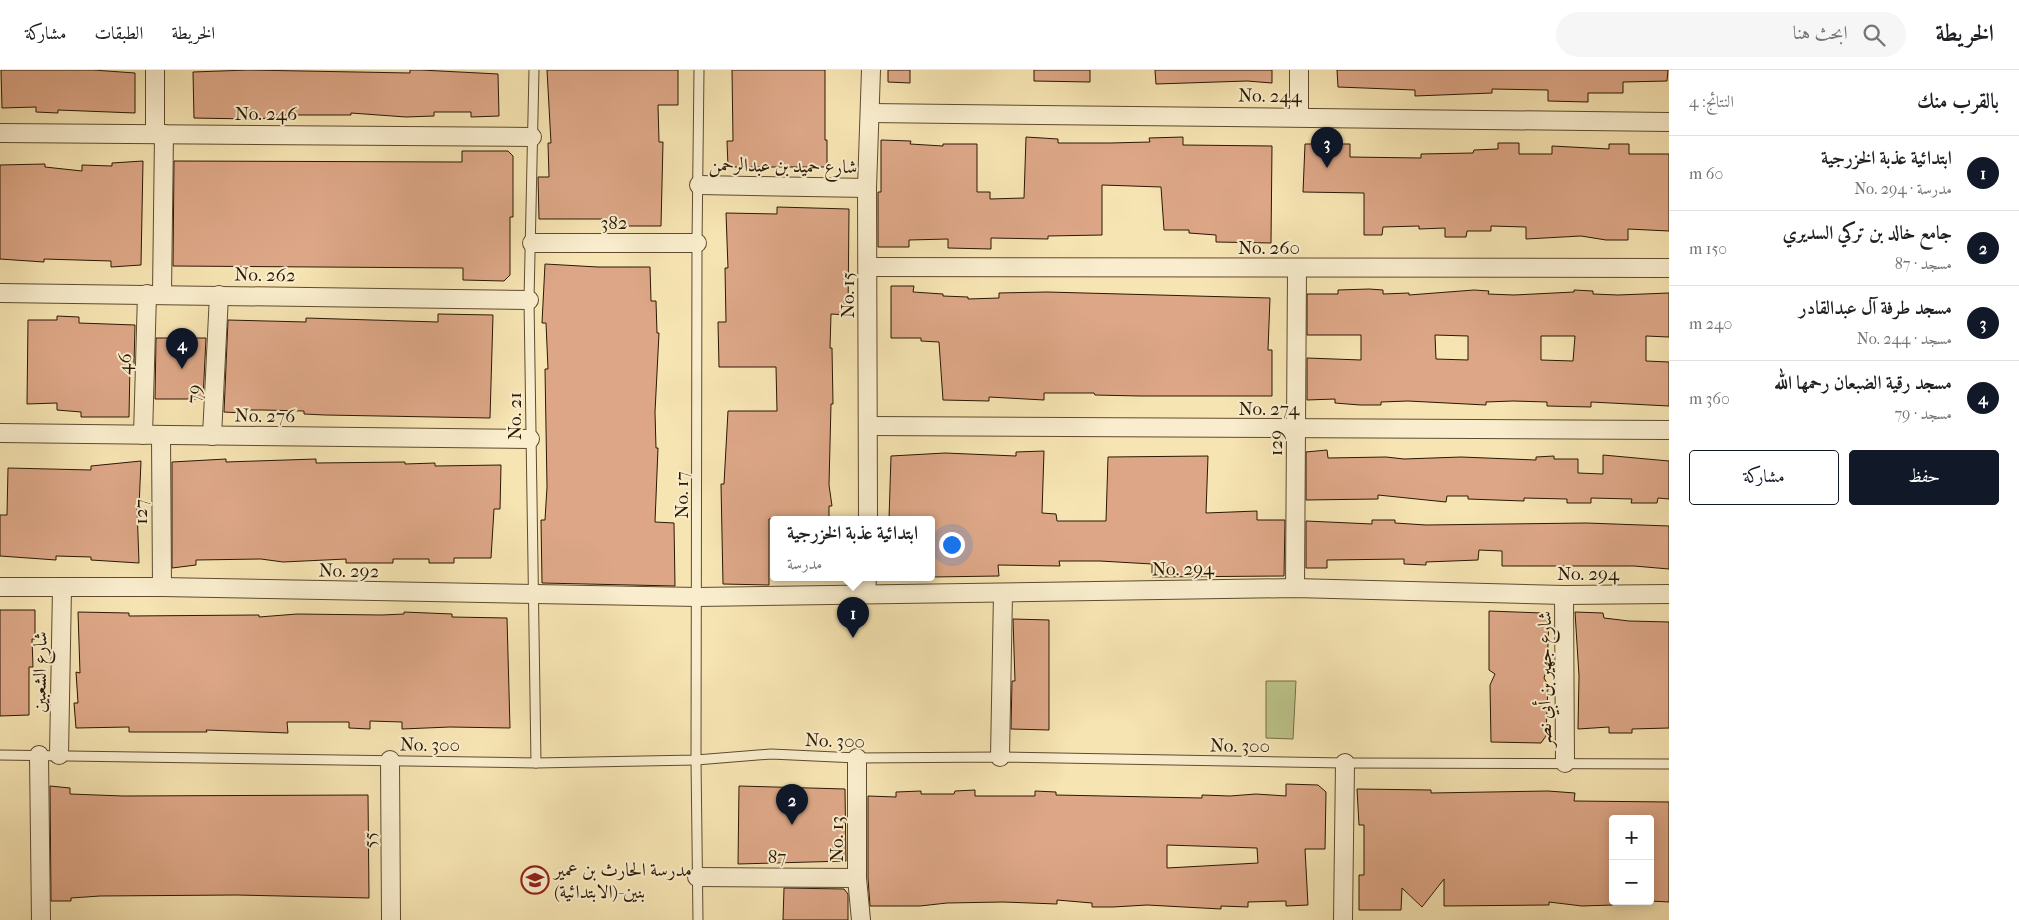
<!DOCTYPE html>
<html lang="ar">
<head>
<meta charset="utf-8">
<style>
	:root { --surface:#fff; --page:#f6f6f6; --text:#202124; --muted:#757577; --line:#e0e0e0; --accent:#111827 }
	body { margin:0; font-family:"IM FELL French Canon",Amiri,serif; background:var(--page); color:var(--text); direction:rtl }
	.controls { position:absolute; right:15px; bottom:15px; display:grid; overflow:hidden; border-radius:5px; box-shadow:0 2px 12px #0003 }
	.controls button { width:45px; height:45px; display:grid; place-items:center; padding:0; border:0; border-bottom:1px solid var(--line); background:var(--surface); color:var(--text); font:25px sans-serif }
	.you { position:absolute; left:951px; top:474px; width:18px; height:18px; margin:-12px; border:4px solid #fff; border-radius:50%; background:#1a73e8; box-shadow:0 0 0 8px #1a73e833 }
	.badge { display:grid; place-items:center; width:32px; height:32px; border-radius:50%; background:var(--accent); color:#fff; font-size:16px; font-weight:700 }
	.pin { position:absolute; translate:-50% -41px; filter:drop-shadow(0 1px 2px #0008) }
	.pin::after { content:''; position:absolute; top:26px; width:18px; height:15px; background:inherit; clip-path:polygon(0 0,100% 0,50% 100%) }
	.popup { position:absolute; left:770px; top:446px; width:165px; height:65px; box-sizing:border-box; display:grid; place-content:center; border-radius:5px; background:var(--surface); filter:drop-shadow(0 1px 4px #0005); font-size:16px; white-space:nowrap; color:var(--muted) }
	.popup b { font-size:19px; color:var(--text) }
	.popup::after { content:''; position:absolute; left:50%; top:100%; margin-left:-10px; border:10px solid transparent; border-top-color:var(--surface) }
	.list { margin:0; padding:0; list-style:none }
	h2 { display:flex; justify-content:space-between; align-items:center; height:65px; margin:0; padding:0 20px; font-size:21px }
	h2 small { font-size:16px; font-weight:400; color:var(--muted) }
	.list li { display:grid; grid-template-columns:32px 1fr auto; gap:15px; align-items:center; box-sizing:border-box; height:75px; padding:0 20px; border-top:1px solid var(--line) }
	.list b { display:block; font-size:19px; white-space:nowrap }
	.list p { margin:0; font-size:16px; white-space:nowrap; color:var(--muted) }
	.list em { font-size:16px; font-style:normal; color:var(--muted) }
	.actions { display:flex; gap:10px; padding:15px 20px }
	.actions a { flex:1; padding:11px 0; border:1px solid var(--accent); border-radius:5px; text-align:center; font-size:18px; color:var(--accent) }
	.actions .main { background:var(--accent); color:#fff }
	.icon { flex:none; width:28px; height:28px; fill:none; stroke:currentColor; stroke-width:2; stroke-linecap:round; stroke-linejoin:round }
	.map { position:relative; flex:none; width:1669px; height:850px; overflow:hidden; direction:ltr }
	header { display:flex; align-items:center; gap:30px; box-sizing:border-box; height:70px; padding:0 25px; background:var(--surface); border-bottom:1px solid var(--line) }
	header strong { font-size:24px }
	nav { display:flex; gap:28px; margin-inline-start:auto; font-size:18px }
	.search { width:350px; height:45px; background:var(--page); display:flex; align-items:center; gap:12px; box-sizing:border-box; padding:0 18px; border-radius:28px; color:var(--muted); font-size:19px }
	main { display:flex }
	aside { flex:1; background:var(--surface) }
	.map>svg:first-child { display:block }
	.green { fill:#bdc48b; stroke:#746e46 }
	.building { fill:#dda787; stroke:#2b1802; fill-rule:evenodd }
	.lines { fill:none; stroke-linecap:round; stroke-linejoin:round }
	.service-casing { stroke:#5e4b2e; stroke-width:11 }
	.minor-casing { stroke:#5e4b2e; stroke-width:20 }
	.service { stroke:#f9edcd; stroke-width:9 }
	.minor { stroke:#f9edcd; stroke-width:18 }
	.labels { text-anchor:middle; stroke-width:4; stroke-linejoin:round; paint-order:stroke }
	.street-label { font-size:19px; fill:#2b1802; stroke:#f9edcd }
	.poi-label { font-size:19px; fill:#2b1802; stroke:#f9edcd; text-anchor:start }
</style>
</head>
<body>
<header>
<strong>الخريطة</strong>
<div class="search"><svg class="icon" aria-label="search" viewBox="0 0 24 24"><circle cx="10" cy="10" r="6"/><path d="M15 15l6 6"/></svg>ابحث هنا</div>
<nav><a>الخريطة</a><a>الطبقات</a><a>مشاركة</a></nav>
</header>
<main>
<aside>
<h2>بالقرب منك<small>النتائج: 4</small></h2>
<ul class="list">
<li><span class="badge">1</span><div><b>ابتدائية عذبة الخزرجية</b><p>مدرسة · No. 294</p></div><em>60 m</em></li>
<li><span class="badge">2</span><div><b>جامع خالد بن تركي السديري</b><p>مسجد · 87</p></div><em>150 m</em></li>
<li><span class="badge">3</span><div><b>مسجد طرفة آل عبدالقادر</b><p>مسجد · No. 244</p></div><em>240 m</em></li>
<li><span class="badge">4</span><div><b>مسجد رقية الضبعان رحمها الله</b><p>مسجد · 79</p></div><em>360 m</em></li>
</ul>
<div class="actions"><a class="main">حفظ</a><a>مشاركة</a></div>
</aside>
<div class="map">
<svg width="1669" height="850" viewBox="0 0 1669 850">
	<rect width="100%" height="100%" fill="#f6e4b2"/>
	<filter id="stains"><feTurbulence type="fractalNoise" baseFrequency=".004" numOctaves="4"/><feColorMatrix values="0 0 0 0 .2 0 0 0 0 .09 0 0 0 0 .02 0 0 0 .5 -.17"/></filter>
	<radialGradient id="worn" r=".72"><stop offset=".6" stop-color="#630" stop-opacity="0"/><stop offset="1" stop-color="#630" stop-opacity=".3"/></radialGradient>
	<path class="green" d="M 1266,611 L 1296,611 L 1293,669 L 1266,668 Z"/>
	<g class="building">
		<path d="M 1,0 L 93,0 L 135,3 L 135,43 L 58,40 L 58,43 L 36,42 L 36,37 L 2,38 Z"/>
		<path d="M 248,0 L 410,3 L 410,0 L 421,0 L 498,4 L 499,46 L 471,47 L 471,42 L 434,42 L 434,46 L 406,47 L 351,43 L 351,45 L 272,45 L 272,48 L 250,49 L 194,48 L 193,2 Z"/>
		<path d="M 547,0 L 678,0 L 678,35 L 658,35 L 659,72 L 663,72 L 661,156 L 603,156 L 603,149 L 539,149 L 538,107 L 549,107 L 548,73 L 551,73 Z"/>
		<path d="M 732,0 L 825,0 L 825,70 L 827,70 L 827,97 L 728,97 L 727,71 L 733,71 Z"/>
		<path d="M 888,0 L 910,0 L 910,13 L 888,12 Z"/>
		<path d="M 1034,0 L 1090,0 L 1090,12 L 1034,11 Z"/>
		<path d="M 1155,0 L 1272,0 L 1272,13 L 1247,11 L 1156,14 Z"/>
		<path d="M 1337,0 L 1668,0 L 1667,11 L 1623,12 L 1623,23 L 1588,23 L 1588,32 L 1548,31 L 1548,20 L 1492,19 L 1492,23 L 1415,26 L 1415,20 L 1338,17 Z"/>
		<path d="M 1026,67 L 1058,69 L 1058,73 L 1110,73 L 1150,72 L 1149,68 L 1183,67 L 1183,75 L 1272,76 L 1271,173 L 1216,172 L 1216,165 L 1189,163 L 1189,160 L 1164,160 L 1161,117 L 1102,115 L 1102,165 L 1048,166 L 1048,169 L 991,168 L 991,179 L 948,178 L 948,169 L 909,170 L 909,177 L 878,177 L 878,122 L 881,122 L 881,70 L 911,71 L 910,74 L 943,76 L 943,74 L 977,74 L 977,122 L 990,122 L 990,129 L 1024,128 Z"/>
		<path d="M 1498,73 L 1519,73 L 1519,84 L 1552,84 L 1552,76 L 1609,79 L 1609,74 L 1629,74 L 1629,84 L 1669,84 L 1669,161 L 1628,159 L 1628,170 L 1606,170 L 1581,166 L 1526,169 L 1526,157 L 1491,156 L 1491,161 L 1467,161 L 1466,167 L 1445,167 L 1445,158 L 1419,159 L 1419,156 L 1383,157 L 1382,165 L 1364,165 L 1364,123 L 1303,122 L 1305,74 L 1350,74 L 1350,87 L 1421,88 L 1421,84 L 1473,83 L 1474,80 L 1498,79 Z"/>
		<path d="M 462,81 L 508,81 L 513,86 L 513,147 L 510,147 L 510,205 L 504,211 L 463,210 L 463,198 L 173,196 L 174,91 L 462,92 Z"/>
		<path d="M 143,91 L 141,195 L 111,197 L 111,191 L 44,189 L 44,192 L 0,189 L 0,95 L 45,94 L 45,97 L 82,101 L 82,95 L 112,96 L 112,93 Z"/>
		<path d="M 777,137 L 849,139 L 848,245 L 831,244 L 830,278 L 832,278 L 833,334 L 831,334 L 829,415 L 832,436 L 829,436 L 829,449 L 769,449 L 769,515 L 723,514 L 721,414 L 724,414 L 728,341 L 777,341 L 776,297 L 719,297 L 718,252 L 726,252 L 725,198 L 728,198 L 726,143 L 777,144 Z"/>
		<path d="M 545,194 L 598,197 L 650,197 L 651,231 L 656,231 L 657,263 L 659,263 L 655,342 L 656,378 L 658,378 L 655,452 L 674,453 L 675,516 L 542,513 L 541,450 L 545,450 L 547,417 L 545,299 L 548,299 L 546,253 L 542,253 Z"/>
		<path d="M 891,216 L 914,216 L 913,222 L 943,224 L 943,226 L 968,227 L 968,229 L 999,228 L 999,223 L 1047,222 L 1270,228 L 1268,280 L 1272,280 L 1272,326 L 1140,326 L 1095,325 L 1094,323 L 1044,323 L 1044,330 L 989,327 L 989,331 L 943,330 L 939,272 L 921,271 L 921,268 L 891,268 Z"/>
		<path d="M 1369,219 L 1383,220 L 1383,224 L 1409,223 L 1409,225 L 1474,220 L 1489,221 L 1488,224 L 1514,225 L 1574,222 L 1574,220 L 1593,221 L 1593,224 L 1618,225 L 1669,223 L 1669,267 L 1646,266 L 1646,291 L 1669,292 L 1669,336 L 1591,332 L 1591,337 L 1547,336 L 1547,332 L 1513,331 L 1486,332 L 1486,335 L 1408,331 L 1381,332 L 1381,335 L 1360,335 L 1335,333 L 1335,329 L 1307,330 L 1307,288 L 1361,290 L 1361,265 L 1307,265 L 1307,224 L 1338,224 L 1338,220 ZM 1435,265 L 1468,266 L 1468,290 L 1436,289 ZM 1541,266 L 1575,266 L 1573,291 L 1541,290 Z"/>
		<path d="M 438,244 L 493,245 L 490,348 L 325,345 L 304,344 L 304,341 L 263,340 L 242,340 L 242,343 L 224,342 L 228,250 L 306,252 L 306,248 L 438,252 Z"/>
		<path d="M 57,246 L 79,247 L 79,253 L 135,255 L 134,294 L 130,294 L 129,347 L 81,347 L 81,342 L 57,340 L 57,333 L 27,334 L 28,250 L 57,250 Z"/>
		<path d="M 156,268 L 206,268 L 203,329 L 155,329 Z"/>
		<path d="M 1327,380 L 1328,388 L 1386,387 L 1404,389 L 1461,387 L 1536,390 L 1536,387 L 1554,386 L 1554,389 L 1578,389 L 1578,403 L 1603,404 L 1603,385 L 1669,391 L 1669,429 L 1658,428 L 1657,433 L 1631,433 L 1632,429 L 1591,428 L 1591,433 L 1567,433 L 1567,429 L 1524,428 L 1524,431 L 1468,429 L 1468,426 L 1447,426 L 1446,432 L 1378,425 L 1378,429 L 1306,430 L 1306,382 Z"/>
		<path d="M 1044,381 L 1042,443 L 1056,444 L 1057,451 L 1106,451 L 1108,387 L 1208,386 L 1206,443 L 1257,441 L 1257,450 L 1285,450 L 1284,506 L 1152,507 L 1152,494 L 1100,491 L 1059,491 L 1060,496 L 998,495 L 999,506 L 932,507 L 932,449 L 889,449 L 891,386 L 945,383 L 1016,386 L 1016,382 Z"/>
		<path d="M 226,389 L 226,392 L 316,389 L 316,393 L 405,392 L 405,394 L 435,393 L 435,396 L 501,395 L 500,439 L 494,439 L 491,488 L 454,488 L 454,493 L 429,493 L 429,489 L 393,489 L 393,493 L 346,493 L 346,489 L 283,492 L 261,489 L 196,490 L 196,495 L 172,498 L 172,392 Z"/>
		<path d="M 141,391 L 139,437 L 137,437 L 139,493 L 91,490 L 91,487 L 56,486 L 56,490 L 0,486 L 0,445 L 7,445 L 8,398 L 91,400 L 91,396 Z"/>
		<path d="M 1372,450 L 1395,450 L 1395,453 L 1426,455 L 1586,453 L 1669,456 L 1669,499 L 1634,496 L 1502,496 L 1502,481 L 1479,480 L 1478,490 L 1426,492 L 1426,495 L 1404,494 L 1404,489 L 1327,490 L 1327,498 L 1306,498 L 1306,451 L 1372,454 Z"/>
		<path d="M 0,540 L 35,540 L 35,569 L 32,569 L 33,597 L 29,597 L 29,645 L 0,646 Z"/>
		<path d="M 1489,541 L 1542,543 L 1549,549 L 1547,598 L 1544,608 L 1548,615 L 1546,666 L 1541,673 L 1491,672 L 1490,615 L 1495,604 L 1489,600 Z"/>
		<path d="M 78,542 L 129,543 L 129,546 L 259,545 L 259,547 L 297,544 L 382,545 L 404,544 L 404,542 L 452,544 L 452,547 L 507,548 L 510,658 L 450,657 L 402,659 L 402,652 L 370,651 L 370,659 L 349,658 L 349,652 L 287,652 L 288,663 L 206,660 L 207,662 L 129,662 L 129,657 L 76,658 L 74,633 L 78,633 L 76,602 L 80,603 Z"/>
		<path d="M 1575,542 L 1603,543 L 1604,548 L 1629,551 L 1669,552 L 1669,658 L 1632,659 L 1632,663 L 1609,663 L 1609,657 L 1578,659 L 1579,606 Z"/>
		<path d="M 1013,549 L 1049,550 L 1049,660 L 1011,659 L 1012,611 L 1015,611 Z"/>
		<path d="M 1286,714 L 1318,715 L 1326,722 L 1325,779 L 1305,779 L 1308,835 L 1286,836 L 1286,831 L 1248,832 L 1248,837 L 1221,836 L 1221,839 L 1147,835 L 1113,837 L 1092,837 L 1092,833 L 1057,830 L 1057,834 L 1003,832 L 947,833 L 920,836 L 870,836 L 868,808 L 868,726 L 896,727 L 896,722 L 921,721 L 921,724 L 954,724 L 955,721 L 975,720 L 975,726 L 1035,726 L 1035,721 L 1056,722 L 1056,725 L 1202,728 L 1202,725 L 1230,726 L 1256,724 L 1286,726 ZM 1167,775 L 1257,778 L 1258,793 L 1167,798 Z"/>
		<path d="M 50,716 L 70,718 L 70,724 L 123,726 L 368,725 L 369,828 L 237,825 L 100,826 L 71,828 L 71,831 L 51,831 Z"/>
		<path d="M 739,716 L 845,719 L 846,791 L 738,794 Z"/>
		<path d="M 1357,719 L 1431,720 L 1431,723 L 1548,721 L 1575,723 L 1574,731 L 1669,732 L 1669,832 L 1650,831 L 1650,749 L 1613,749 L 1613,835 L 1582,836 L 1549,832 L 1549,835 L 1444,836 L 1444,809 L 1422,837 L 1402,818 L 1401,840 L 1359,840 L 1359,805 L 1364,805 L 1364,755 L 1359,755 Z"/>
		<path d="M 784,818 L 844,819 L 848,824 L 848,850 L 783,850 Z"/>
	</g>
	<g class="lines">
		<g class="service-casing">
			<g id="service">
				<path d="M 534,0 L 529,230 L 536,693"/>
				<path d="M 0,685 L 536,693 L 696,690 L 771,684 L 857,688 L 1000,687 L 1345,693 L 1669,694"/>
				<path d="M 698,850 L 696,690 L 697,173 L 699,0"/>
			</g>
		</g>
		<g class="minor-casing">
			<g id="minor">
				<path d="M 870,43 L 1669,52"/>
				<path d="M 1299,47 L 1299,0"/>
				<path d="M 0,63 L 532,67"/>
				<path d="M 155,64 L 155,0"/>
				<path d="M 699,115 L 867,118"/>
				<path d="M 532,173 L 697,173"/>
				<path d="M 868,197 L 1669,198"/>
				<path d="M 0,223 L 529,230"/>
				<path d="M 162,224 L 164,64"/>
				<path d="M 869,356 L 1669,360"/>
				<path d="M 0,363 L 530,369"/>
				<path d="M 143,365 L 147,224"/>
				<path d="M 161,366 L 162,517"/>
				<path d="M 212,366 L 219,225"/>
				<path d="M 868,449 L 867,118 L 871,0"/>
				<path d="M 0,517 L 162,517 L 697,527 L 1295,518 L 1564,525 L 1669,524"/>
				<path d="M 1295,518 L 1297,199"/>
				<path d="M 866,523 L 867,507"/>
				<path d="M 1564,525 L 1565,693"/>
				<path d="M 39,685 L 41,850"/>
				<path d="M 59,685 L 62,518"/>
				<path d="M 1000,687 L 1003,523"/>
				<path d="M 857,688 L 857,808 L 861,850"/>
				<path d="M 390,690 L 391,850"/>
				<path d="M 697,807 L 857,808"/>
				<path d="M 1343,850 L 1345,693"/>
			</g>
		</g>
		<use href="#service" class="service"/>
		<use href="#minor" class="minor"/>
	</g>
	<defs>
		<g id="school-ring" transform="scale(1.4375)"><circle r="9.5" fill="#f9edcd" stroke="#8f2418" stroke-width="1.5"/><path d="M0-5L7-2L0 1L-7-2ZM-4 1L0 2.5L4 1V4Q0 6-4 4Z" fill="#8f2418"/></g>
	</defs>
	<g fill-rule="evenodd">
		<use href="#school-ring" x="535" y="810"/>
	</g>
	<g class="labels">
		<g class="street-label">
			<text transform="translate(1270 25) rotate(1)" y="7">No. 244</text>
			<text x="266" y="50">No. 246</text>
			<text transform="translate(783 95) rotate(1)" y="7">شارع حميد بن عبدالرحمن</text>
			<text x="614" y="159">382</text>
			<text x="1269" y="184">No. 260</text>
			<text transform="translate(265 204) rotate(1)" y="7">No. 262</text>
			<text transform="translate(847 225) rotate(-90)" y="7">No. 15</text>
			<text transform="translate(124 294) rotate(-88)" y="7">46</text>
			<text transform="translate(193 324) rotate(-87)" y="7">79</text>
			<text x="1269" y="345">No. 274</text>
			<text transform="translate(265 345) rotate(1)" y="7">No. 276</text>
			<text transform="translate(514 346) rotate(-90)" y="7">No. 21</text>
			<text transform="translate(1275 373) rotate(-90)" y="7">129</text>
			<text transform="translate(681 425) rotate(-90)" y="7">No. 17</text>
			<text transform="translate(140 442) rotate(-90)" y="7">127</text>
			<text transform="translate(1183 498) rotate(-1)" y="7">No. 294</text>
			<text transform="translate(349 500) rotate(1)" y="7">No. 292</text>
			<text x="1588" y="510">No. 294</text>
			<text transform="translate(39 602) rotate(-89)" y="7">شارع الشعبين</text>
			<text transform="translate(1544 609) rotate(-90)" y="7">شارع جهير بن أبي نصر</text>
			<text transform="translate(835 670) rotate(2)" y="7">No. 300</text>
			<text transform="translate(430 674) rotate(1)" y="7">No. 300</text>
			<text transform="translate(1240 675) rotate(1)" y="7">No. 300</text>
			<text transform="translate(836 769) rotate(-90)" y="7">No. 13</text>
			<text transform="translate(369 770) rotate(-90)" y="7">55</text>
			<text x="777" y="793">87</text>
		</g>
		<g class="poi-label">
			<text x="554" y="806">مدرسة الحارث بن عمير<tspan x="554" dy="22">(الابتدائية)-بنين</tspan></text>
		</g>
	</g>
	<rect width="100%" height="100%" filter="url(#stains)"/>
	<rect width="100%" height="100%" fill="url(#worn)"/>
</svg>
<div class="controls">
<button>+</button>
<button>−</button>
</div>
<div class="you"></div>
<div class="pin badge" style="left:853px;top:568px">1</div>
<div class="popup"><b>ابتدائية عذبة الخزرجية</b>مدرسة</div>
<div class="pin badge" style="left:792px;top:755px">2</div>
<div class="pin badge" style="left:1327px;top:98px">3</div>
<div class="pin badge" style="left:182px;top:299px">4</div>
</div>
</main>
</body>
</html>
